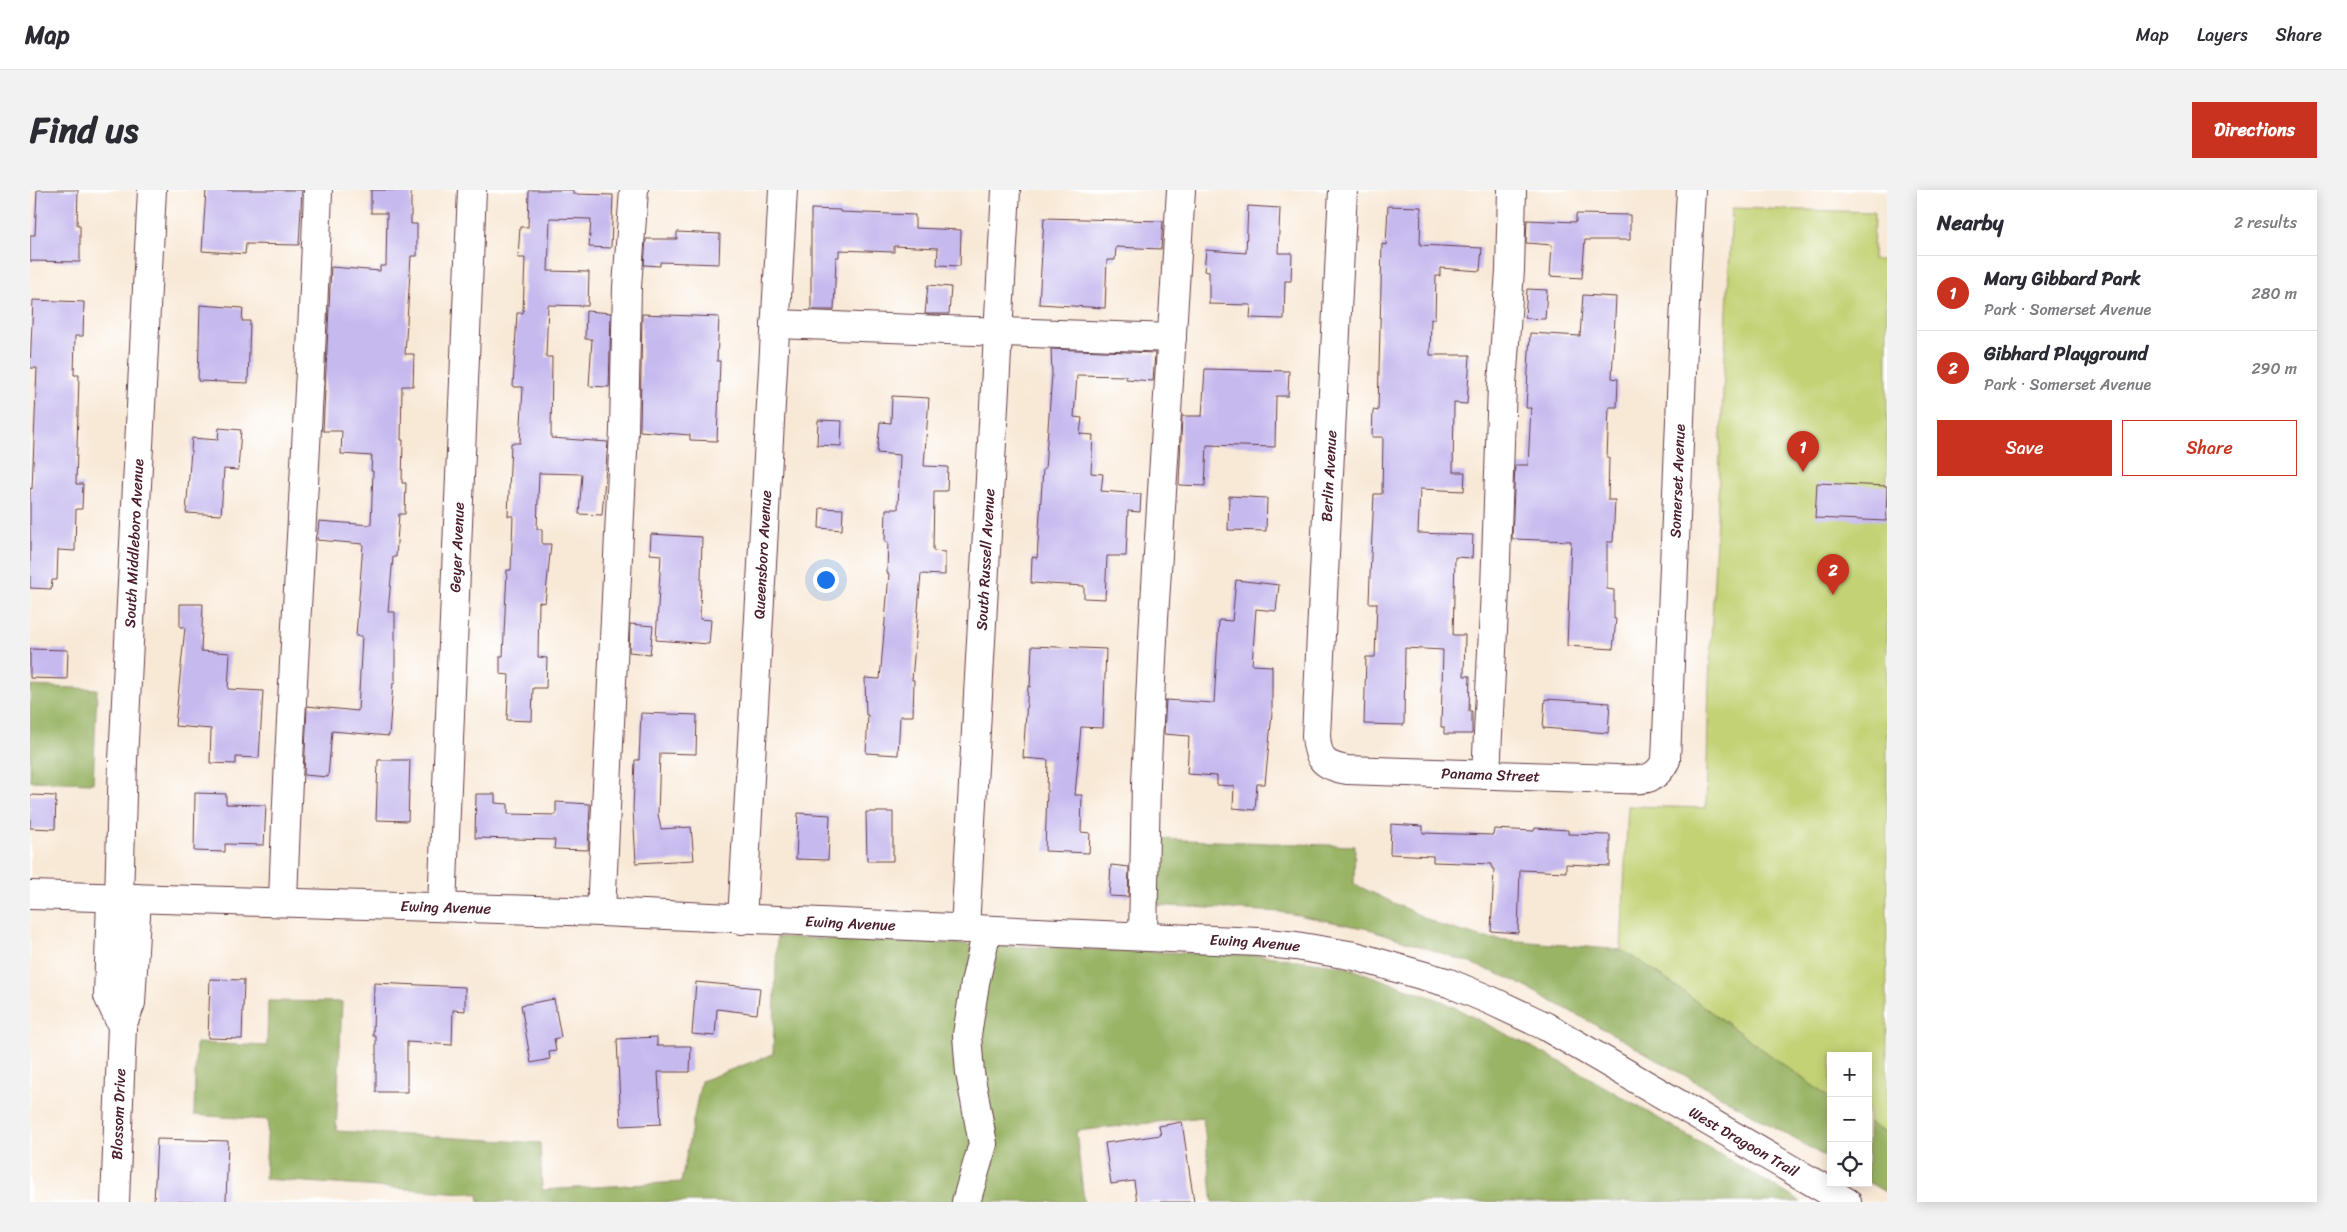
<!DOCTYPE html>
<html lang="en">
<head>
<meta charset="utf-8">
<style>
	:root { --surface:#fff; --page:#f2f2f3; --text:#2b2b33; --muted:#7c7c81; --line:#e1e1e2; --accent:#c8321e }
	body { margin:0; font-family:Sriracha,sans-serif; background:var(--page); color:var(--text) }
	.controls { position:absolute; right:15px; bottom:15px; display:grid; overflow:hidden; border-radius:0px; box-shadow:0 2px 12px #0003 }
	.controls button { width:45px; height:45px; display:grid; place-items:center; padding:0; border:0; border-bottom:1px solid var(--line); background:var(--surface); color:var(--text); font:25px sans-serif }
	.you { position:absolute; left:795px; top:389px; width:18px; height:18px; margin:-12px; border:4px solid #fff; border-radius:50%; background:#1a73e8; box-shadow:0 0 0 8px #1a73e833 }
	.badge { display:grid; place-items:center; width:32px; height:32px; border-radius:50%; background:var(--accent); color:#fff; font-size:16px; font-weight:700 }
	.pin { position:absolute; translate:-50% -41px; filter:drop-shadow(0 1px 2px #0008) }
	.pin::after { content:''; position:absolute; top:26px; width:18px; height:15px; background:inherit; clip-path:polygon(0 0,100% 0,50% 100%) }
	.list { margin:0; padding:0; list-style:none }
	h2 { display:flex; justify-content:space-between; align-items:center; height:65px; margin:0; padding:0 20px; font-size:21px }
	h2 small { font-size:16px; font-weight:400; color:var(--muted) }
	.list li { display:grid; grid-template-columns:32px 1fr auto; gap:15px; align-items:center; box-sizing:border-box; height:75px; padding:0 20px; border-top:1px solid var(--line) }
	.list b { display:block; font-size:19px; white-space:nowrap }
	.list p { margin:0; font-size:16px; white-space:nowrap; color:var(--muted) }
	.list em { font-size:16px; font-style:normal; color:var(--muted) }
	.actions { display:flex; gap:10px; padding:15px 20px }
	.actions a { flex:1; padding:11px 0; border:1px solid var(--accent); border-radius:0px; text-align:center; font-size:18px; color:var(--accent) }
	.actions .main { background:var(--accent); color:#fff }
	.icon { flex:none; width:28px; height:28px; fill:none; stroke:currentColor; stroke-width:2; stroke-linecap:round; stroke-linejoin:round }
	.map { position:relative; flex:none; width:1857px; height:1012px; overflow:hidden; border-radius:0px }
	header { display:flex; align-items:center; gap:30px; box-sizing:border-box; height:70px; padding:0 25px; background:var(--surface); border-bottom:1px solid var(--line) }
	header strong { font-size:24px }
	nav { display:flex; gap:28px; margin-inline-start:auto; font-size:18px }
	.intro { display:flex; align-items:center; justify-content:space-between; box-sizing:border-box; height:120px; padding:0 30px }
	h1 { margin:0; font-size:35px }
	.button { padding:12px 22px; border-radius:0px; background:var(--accent); color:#fff; font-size:18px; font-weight:700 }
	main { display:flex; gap:30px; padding:0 30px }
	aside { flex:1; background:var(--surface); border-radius:0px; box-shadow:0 2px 12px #0003 }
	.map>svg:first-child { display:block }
	.green { fill:#c3d274; stroke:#867850 }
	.forest { fill:#9ab466; stroke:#726a48 }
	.building { fill:#c6b9ee }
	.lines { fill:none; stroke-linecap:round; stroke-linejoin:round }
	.minor-casing { stroke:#643d45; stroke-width:30 }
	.minor { stroke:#fff; stroke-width:28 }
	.labels { text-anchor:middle; stroke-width:4; stroke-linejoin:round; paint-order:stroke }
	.street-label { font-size:15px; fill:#4a1f2b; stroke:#fff }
</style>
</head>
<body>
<header>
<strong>Map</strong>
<nav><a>Map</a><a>Layers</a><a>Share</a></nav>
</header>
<div class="intro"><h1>Find us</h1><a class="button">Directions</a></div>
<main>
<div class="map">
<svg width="1857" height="1012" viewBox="0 0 1857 1012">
	<rect width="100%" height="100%" fill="#fff"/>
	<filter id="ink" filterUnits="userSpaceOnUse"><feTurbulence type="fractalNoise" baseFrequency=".02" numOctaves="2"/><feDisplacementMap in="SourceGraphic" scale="10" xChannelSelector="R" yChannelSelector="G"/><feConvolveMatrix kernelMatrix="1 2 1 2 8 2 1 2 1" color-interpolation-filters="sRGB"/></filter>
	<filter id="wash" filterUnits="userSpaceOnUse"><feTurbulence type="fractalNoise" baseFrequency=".0096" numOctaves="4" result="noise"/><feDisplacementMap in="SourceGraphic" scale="20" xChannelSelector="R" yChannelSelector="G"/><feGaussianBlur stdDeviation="1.12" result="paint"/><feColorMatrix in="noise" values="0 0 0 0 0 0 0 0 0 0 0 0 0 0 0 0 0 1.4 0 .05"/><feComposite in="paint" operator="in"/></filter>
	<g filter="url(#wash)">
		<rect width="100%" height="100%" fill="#f8e9d7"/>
		<path class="green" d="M 1702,18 L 1844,22 L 1843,70 L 1857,70 L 1857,944 L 1838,933 L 1838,866 L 1801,866 L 1801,909 L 1616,775 L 1591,760 L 1598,616 L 1676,618 L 1679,493 Z"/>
		<g class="forest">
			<path d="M 0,496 L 67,499 L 63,593 L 0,591 Z"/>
			<path d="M 1127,649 L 1325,656 L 1324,694 L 1412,736 L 1454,748 L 1591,760 L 1616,775 L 1801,909 L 1801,970 L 1590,848 L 1481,789 L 1438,772 L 1339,739 L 1252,722 L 1124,715 Z"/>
			<path d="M 747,747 L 1236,766 L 1313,776 L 1412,811 L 1546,880 L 1771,1012 L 1183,1012 L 1173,927 L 1046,941 L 1054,1012 L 449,1012 L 448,1004 L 235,989 L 238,930 L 164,925 L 166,853 L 237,856 L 238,811 L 312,812 L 306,941 L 510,953 L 512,1000 L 651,992 L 671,891 L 743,864 Z"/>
			<path d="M 1838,933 L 1857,944 L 1857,1003 L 1838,992 Z"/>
		</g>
		<g id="blocks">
			<g class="building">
				<path d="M 7,0 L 48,0 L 47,35 L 50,35 L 50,72 L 0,71 L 0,45 L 5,45 Z"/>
				<path d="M 176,0 L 272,0 L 269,55 L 216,54 L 215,64 L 172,61 Z"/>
				<path d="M 341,0 L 381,0 L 381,34 L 387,34 L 387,66 L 381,66 L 375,164 L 384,164 L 383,196 L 372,196 L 371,250 L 373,250 L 372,293 L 376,293 L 375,324 L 369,324 L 366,367 L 363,367 L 358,422 L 365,422 L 365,493 L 363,493 L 359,546 L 302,541 L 298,587 L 274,585 L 277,516 L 328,521 L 332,446 L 326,446 L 333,354 L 287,350 L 289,331 L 341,335 L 343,281 L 341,281 L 342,266 L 311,264 L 312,241 L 293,241 L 301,77 L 350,81 L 350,76 L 356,76 L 357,23 L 341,23 Z"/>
				<path d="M 499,0 L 543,0 L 543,4 L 583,5 L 581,58 L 559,57 L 561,29 L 520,28 L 518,81 L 559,82 L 558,116 L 518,115 L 516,167 L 522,167 L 521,248 L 578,252 L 572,325 L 549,324 L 552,284 L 509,283 L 507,339 L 512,339 L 512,354 L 521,354 L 515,413 L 509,412 L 508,467 L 517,468 L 516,498 L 503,498 L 502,531 L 477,530 L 479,485 L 470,484 L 470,466 L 473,466 L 477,380 L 481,380 L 483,326 L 478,326 L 481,253 L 490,253 L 493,197 L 483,197 L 487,123 L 493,123 L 495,68 L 488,68 L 490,37 L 498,37 Z"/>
				<path d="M 1218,16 L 1250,18 L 1248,63 L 1262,63 L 1261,91 L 1255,91 L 1254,129 L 1220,128 L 1221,115 L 1179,114 L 1179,82 L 1174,81 L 1176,60 L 1216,63 Z"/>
				<path d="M 1358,16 L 1391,17 L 1390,55 L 1452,58 L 1450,81 L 1410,78 L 1410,86 L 1406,86 L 1405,129 L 1401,129 L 1400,165 L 1440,165 L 1437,214 L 1424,213 L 1423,282 L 1435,282 L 1434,301 L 1390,299 L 1388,343 L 1443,345 L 1442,368 L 1425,367 L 1423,445 L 1435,445 L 1434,486 L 1440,486 L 1439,521 L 1442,521 L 1442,544 L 1414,544 L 1414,537 L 1411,537 L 1413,460 L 1375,458 L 1374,535 L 1334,534 L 1336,467 L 1345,467 L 1347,413 L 1339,413 L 1340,386 L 1344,304 L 1352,304 L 1353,247 L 1342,247 L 1343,220 L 1348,221 L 1352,54 L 1356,55 Z"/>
				<path d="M 781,19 L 810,20 L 810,22 L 885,25 L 885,38 L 931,40 L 930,76 L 907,75 L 908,58 L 864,56 L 864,62 L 809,60 L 809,67 L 806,67 L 804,120 L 781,120 Z"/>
				<path d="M 1546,24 L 1600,25 L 1600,50 L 1555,50 L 1552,88 L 1520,86 L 1522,55 L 1496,53 L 1497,30 L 1546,32 Z"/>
				<path d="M 1014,28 L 1133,31 L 1131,59 L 1086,57 L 1085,70 L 1077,70 L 1075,118 L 1009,114 Z"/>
				<path d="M 647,42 L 690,44 L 689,74 L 630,72 L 630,76 L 614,75 L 616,49 L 647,49 Z"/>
				<path d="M 898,95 L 921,97 L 919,124 L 895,124 Z"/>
				<path d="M 1497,99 L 1517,100 L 1515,129 L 1495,128 Z"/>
				<path d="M 1553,105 L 1586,107 L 1582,188 L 1588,189 L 1587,217 L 1579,217 L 1577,268 L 1579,268 L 1578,310 L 1585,310 L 1583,352 L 1577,352 L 1577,399 L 1584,400 L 1584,429 L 1586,429 L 1583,459 L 1537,456 L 1541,351 L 1482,349 L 1485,275 L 1498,275 L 1501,218 L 1496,218 L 1500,143 L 1550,146 Z"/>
				<path d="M 3,110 L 54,112 L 53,146 L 45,146 L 44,185 L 49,185 L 46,294 L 53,294 L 52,319 L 46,319 L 45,361 L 28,360 L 27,390 L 22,390 L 21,399 L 0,398 L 0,298 L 2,299 L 7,178 L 0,178 Z"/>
				<path d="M 170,115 L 213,118 L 212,131 L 220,131 L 218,193 L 168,191 Z"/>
				<path d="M 556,121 L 581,123 L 579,197 L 559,196 L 562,149 L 555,149 Z"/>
				<path d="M 612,124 L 689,127 L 687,171 L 690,171 L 687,251 L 660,250 L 660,245 L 610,241 Z"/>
				<path d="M 1021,159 L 1125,163 L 1123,191 L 1096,189 L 1096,186 L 1047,185 L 1044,227 L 1052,228 L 1050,244 L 1063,245 L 1061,283 L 1073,284 L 1071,301 L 1111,304 L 1110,322 L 1098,321 L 1096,366 L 1077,366 L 1075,409 L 1054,408 L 1054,396 L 1001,393 L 1002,367 L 1007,368 L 1013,279 L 1015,279 L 1022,184 Z"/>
				<path d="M 1175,179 L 1259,181 L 1258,206 L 1246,206 L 1245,257 L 1177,255 L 1175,296 L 1149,295 L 1152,226 L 1172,226 Z"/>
				<path d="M 862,206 L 899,208 L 894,276 L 918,277 L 917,301 L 904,301 L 903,361 L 915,362 L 915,385 L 891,384 L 882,490 L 884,490 L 883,526 L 870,526 L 868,565 L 836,563 L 838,525 L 836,525 L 835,488 L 850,489 L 859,384 L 857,383 L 858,352 L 855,352 L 856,319 L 868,319 L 870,265 L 847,263 L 850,232 L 861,233 Z"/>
				<path d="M 788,230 L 812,231 L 811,256 L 787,255 Z"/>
				<path d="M 189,238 L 211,240 L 208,280 L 194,279 L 191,325 L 156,323 L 162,248 L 188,250 Z"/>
				<path d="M 1787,293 L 1857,296 L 1856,331 L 1785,328 Z"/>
				<path d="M 1199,306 L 1237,308 L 1236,341 L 1198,340 Z"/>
				<path d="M 790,318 L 813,319 L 812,340 L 789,338 Z"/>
				<path d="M 621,344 L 672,347 L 670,429 L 681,430 L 679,454 L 626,450 L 631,365 L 620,364 Z"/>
				<path d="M 1206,390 L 1249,395 L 1246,421 L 1226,419 L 1222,475 L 1242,476 L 1242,523 L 1235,594 L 1227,594 L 1225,620 L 1203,618 L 1204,596 L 1187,595 L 1187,586 L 1157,584 L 1159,546 L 1134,544 L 1136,510 L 1184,513 L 1189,430 L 1202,431 Z"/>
				<path d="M 150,414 L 173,414 L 171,461 L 200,463 L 198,499 L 233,501 L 229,568 L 206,567 L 206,574 L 180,573 L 181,539 L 145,536 L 155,437 L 150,437 Z"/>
				<path d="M 600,434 L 623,436 L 620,464 L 599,462 Z"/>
				<path d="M 1002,456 L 1076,459 L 1073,538 L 1051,537 L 1045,605 L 1052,605 L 1051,642 L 1060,643 L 1059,663 L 1015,661 L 1018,570 L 993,568 L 998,496 L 1000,497 Z"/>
				<path d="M 0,459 L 38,460 L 37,489 L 0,488 Z"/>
				<path d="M 1515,509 L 1580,513 L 1578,543 L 1513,538 Z"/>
				<path d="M 611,523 L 667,525 L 666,564 L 630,563 L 628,624 L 631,639 L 661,637 L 664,670 L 606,673 L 603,619 L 605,570 L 609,570 Z"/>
				<path d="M 348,570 L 380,570 L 378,631 L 346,630 Z"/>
				<path d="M 165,603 L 196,604 L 196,614 L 236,615 L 234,655 L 195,654 L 195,662 L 164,661 Z"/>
				<path d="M 446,604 L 465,604 L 465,613 L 478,614 L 478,624 L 526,625 L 526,612 L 560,614 L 558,660 L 524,659 L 525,650 L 445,648 Z"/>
				<path d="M 0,605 L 26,606 L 25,639 L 0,638 Z"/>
				<path d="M 836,622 L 863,622 L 863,671 L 837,671 Z"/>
				<path d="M 768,623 L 800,625 L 798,670 L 766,669 Z"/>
				<path d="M 1361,634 L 1393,636 L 1393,643 L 1463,645 L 1464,639 L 1504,641 L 1505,638 L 1538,640 L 1538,644 L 1580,645 L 1580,676 L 1536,674 L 1536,682 L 1490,680 L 1488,743 L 1461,741 L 1464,679 L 1462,679 L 1462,674 L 1403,672 L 1403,666 L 1360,664 Z"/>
				<path d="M 1081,675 L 1099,677 L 1098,707 L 1079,706 Z"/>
				<path d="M 180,789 L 214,790 L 212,849 L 178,848 Z"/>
				<path d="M 666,792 L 730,798 L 727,824 L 687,819 L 685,846 L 662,844 Z"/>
				<path d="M 344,793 L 435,797 L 435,821 L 423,820 L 422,855 L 377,852 L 377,902 L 346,902 L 346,846 L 343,846 Z"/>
				<path d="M 524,809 L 531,847 L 524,849 L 526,861 L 519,862 L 520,869 L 501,873 L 491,815 Z"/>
				<path d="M 627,847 L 627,856 L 661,856 L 660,882 L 628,882 L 631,934 L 591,936 L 587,849 Z"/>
				<path d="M 1152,932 L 1164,1012 L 1107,1012 L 1104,991 L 1081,994 L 1075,953 L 1131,945 L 1129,936 Z"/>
				<path d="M 127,949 L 198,951 L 196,1012 L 124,1012 Z"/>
			</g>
		</g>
	</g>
	<g filter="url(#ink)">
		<use href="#blocks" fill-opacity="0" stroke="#643d45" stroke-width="1"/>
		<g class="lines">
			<g class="minor-casing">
				<g id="minor">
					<path id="s1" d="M 1313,0 L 1286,546 C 1288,570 1294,576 1317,580 L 1587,589 C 1611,589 1624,594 1636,570 L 1654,133 L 1661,0"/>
					<path d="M 745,134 L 1142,148"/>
					<path d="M 1456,585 L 1465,399 L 1472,195 L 1480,80 L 1482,0"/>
					<path id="s2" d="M 0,705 L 571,722 L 1228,752 L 1266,756 L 1325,766 L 1419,793 L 1462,811 L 1515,836 L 1817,1012"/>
					<path d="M 81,707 L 78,806 L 92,836"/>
					<path id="s3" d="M 89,707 L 93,570 L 122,0"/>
					<path d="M 253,711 C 261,474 280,237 288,0"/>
					<path id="s4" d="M 412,716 L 442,0"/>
					<path d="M 571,722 L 594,240 L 597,97 L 604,0"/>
					<path id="s5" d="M 712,730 L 753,0"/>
					<path id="s6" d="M 935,739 L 976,0"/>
					<path d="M 1113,746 L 1116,593 L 1124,428 L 1151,0"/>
					<path id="s7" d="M 85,1012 L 92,836 L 101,813 L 107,708"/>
					<path d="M 936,1012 L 953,954 L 940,883 L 937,845 L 945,793 L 957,740"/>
				</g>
			</g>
			<use href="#minor" class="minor"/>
		</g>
	</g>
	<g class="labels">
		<g class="street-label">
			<text transform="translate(1299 286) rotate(-87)" y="5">Berlin Avenue</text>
			<text dy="5" stroke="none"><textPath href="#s1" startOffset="1205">Somerset Avenue</textPath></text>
			<text dy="5" stroke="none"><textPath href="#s3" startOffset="354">South Middleboro Avenue</textPath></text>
			<text dy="5" stroke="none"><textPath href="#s4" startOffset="359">Geyer Avenue</textPath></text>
			<text dy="5" stroke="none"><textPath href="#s5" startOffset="366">Queensboro Avenue</textPath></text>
			<text dy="5" stroke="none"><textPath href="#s6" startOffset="370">South Russell Avenue</textPath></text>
			<text dy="5" stroke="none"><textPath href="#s1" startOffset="742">Panama Street</textPath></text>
			<text dy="5" stroke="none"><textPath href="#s2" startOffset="416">Ewing Avenue</textPath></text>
			<text dy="5" stroke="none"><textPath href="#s2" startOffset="821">Ewing Avenue</textPath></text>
			<text dy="5" stroke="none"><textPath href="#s2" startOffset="1226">Ewing Avenue</textPath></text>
			<text dy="5" stroke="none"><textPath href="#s7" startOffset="88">Blossom Drive</textPath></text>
			<text dy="5" stroke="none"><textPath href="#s2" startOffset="1760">West Dragoon Trail</textPath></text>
		</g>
	</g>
</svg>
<div class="controls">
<button>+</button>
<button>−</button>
<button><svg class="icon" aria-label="locate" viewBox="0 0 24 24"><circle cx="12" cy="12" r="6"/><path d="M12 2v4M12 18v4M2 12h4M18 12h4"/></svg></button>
</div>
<div class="you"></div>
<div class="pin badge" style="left:1773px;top:282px">1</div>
<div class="pin badge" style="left:1803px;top:405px">2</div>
</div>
<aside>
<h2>Nearby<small>2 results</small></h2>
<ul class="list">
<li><span class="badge">1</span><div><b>Mary Gibbard Park</b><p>Park · Somerset Avenue</p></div><em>280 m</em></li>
<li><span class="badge">2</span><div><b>Gibhard Playground</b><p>Park · Somerset Avenue</p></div><em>290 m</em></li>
</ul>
<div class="actions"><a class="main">Save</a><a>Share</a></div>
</aside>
</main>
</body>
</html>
